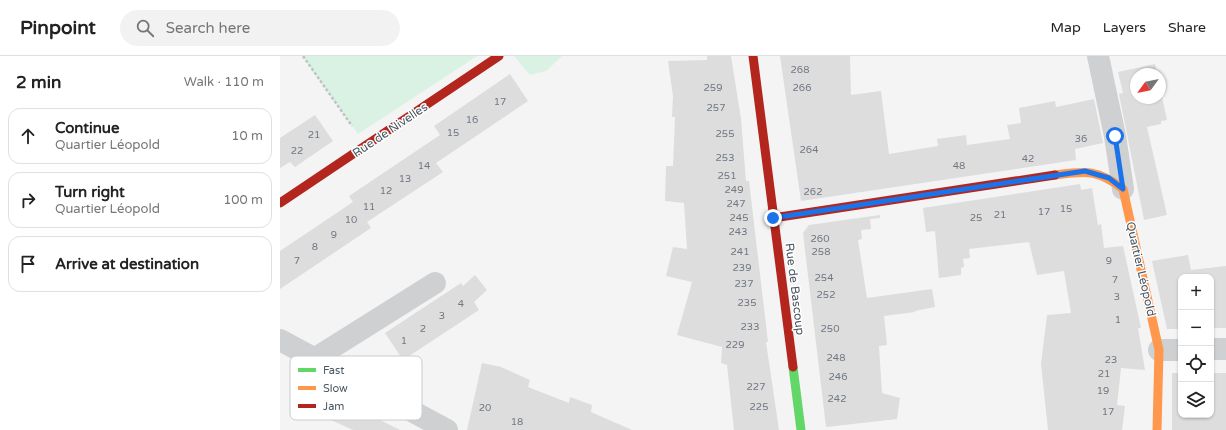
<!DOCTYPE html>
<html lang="en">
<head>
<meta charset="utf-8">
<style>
	:root { --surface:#fff; --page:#f2f2f2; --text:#222; --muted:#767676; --line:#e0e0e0 }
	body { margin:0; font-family:"Varela Round",sans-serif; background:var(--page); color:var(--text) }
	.controls { position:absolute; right:12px; bottom:12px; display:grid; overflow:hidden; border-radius:8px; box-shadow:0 1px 3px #0004 }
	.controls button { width:36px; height:36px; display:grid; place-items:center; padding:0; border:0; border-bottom:1px solid var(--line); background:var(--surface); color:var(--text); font:20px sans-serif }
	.compass { position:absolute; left:850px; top:12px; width:36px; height:36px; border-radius:50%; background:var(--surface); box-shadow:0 1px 3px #0004; rotate:237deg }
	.stop { position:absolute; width:12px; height:12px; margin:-9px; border:3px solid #1a73e8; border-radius:50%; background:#fff }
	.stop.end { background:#1a73e8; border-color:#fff; box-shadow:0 1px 4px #0008 }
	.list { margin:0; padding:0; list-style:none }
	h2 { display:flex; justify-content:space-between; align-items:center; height:52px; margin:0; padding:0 16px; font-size:17px }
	h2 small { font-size:13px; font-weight:400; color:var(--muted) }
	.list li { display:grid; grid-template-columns:26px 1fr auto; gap:12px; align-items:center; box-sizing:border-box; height:56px; margin:0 8px 8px; padding:0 8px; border:1px solid var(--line); border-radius:12px }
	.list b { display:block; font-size:15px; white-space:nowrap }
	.list p { margin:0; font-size:13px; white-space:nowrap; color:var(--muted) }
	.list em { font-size:13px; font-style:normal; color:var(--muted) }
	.icon { flex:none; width:22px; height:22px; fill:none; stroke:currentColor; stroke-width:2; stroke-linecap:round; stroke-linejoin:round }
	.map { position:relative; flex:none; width:946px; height:374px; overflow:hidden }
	header { display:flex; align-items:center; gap:24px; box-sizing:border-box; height:56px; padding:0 20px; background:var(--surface); border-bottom:1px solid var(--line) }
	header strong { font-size:19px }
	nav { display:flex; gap:22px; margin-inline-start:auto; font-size:14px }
	.search { width:280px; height:36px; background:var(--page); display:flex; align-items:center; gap:10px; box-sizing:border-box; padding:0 14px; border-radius:22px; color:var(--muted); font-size:15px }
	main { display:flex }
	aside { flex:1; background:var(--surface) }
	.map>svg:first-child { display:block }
	.green { fill:#d9f2e3 }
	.building { fill:#ddddde }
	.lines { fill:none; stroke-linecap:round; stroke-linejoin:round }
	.path { stroke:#bcc7c4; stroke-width:2.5; stroke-dasharray:3 2; stroke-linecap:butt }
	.street { stroke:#ced0d2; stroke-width:22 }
	.fast { stroke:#63d668; stroke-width:9 }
	.slow { stroke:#ff974d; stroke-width:9 }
	.jam { stroke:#b3261e; stroke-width:9 }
	.route { stroke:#1a73e8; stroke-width:5 }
	.labels { text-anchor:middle; stroke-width:3; stroke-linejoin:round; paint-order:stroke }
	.number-label { font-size:10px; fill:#707881 }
	.street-label { font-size:12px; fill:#4a5661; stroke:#fff }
	.key { fill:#fff; stroke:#c9ccd0; stroke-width:1 }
	.key-label { font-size:11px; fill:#4a5661 }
</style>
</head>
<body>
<header>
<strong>Pinpoint</strong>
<div class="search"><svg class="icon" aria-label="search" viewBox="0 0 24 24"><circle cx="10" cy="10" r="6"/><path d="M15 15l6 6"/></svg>Search here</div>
<nav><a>Map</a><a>Layers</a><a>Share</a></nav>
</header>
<main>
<aside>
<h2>2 min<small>Walk · 110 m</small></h2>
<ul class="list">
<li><svg class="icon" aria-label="ahead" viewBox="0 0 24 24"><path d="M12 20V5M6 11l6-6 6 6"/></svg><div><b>Continue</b><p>Quartier Léopold</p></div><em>10 m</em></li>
<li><svg class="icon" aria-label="right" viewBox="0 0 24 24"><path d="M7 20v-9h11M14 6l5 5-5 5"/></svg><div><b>Turn right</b><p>Quartier Léopold</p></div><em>100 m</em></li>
<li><svg class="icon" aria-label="arrive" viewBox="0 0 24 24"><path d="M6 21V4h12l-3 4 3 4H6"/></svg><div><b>Arrive at destination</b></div></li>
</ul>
</aside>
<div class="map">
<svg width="946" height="374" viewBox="0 0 946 374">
	<rect width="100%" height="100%" fill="#f4f4f4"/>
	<g class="green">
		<path d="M 23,0 L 197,0 L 78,78 Z"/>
		<path d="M 234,0 L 282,0 L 266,15 L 250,19 Z"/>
	</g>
	<g class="building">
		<path d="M 427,0 L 451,0 L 461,63 L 466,125 L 469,125 L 488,286 L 486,286 L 499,374 L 454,374 L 447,309 L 441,307 L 442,291 L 397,279 L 412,226 L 386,220 L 393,191 L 407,193 L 404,147 L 385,145 L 386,110 L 393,110 L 395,61 L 392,61 L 393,40 L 388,5 L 427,4 Z"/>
		<path d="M 500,0 L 570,0 L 571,39 L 601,35 L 609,98 L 658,90 L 657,83 L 686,79 L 687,89 L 730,83 L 727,69 L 741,67 L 739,52 L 775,45 L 776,51 L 814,43 L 823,87 L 795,93 L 796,104 L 521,145 Z"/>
		<path d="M 875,8 L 877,18 L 856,18 L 856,42 L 880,42 L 880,32 L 887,64 L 881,65 L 881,68 L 867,71 L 887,159 L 864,164 L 839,38 L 843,37 L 838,16 Z"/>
		<path d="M 230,18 L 248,45 L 156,107 L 163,116 L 87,166 L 91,172 L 0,233 L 0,195 L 73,146 L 69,140 L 160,79 L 154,70 Z"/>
		<path d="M 35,59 L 53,85 L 15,111 L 10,106 L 0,112 L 0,82 Z"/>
		<path d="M 800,128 L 801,134 L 812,132 L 818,169 L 821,168 L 824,192 L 843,190 L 861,272 L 858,272 L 865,314 L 841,312 L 837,349 L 845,350 L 842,374 L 768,374 L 761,308 L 767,259 L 791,257 L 784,215 L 757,219 L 749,186 L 689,193 L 690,202 L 683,203 L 684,211 L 681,212 L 681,219 L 659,222 L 655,175 L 646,176 L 643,152 Z"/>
		<path d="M 600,159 L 600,162 L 590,163 L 591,173 L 581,174 L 582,183 L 578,184 L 587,242 L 652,233 L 655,251 L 635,255 L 635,256 L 604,260 L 607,289 L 599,290 L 602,337 L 620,342 L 617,363 L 546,371 L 523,177 L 529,169 Z"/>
		<path d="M 908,199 L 911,214 L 946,210 L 946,272 L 931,272 L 931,221 L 901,221 L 901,273 L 887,273 L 872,205 Z"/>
		<path d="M 195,219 L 207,234 L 194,246 L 199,254 L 123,304 L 105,277 L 181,227 L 183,230 Z"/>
		<path d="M 202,307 L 221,311 L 250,324 L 248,331 L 289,347 L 290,341 L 312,349 L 311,356 L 352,374 L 187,374 Z"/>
		<path d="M 892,317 L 901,317 L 901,359 L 931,359 L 931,317 L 946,317 L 946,374 L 892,374 Z"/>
		<path d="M 51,339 L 76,352 L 120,374 L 73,374 L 42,360 Z"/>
	</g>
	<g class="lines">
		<path class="path" d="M 23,0 L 72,70"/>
		<g class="street">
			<path d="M 818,0 L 835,80 L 843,133"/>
			<path d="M 0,284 L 167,374"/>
			<path d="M 931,293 L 946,293"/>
			<path d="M 879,294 L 901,294"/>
			<path d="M 34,303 L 155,227"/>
		</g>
		<path class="fast" d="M 513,311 L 521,374"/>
		<path class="slow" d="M 775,119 C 806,115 818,113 843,133 L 879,294 L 877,374"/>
		<g class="jam">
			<path d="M 473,0 L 513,311"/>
			<path d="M 0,147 L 219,0"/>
			<path d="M 493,162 L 775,119"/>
		</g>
	</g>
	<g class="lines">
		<path class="route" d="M 493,162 L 805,115 L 829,122 L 843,133 L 835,80"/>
	</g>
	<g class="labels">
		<g class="number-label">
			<text x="520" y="17">268</text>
			<text x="433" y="35">259</text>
			<text x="522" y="35">266</text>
			<text x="220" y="49">17</text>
			<text x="436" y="55">257</text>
			<text x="192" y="67">16</text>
			<text x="173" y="80">15</text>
			<text x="445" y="81">255</text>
			<text x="34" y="82">21</text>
			<text x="801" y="86">36</text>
			<text x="529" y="97">264</text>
			<text x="17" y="98">22</text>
			<text x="445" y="105">253</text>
			<text x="748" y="106">42</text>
			<text x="144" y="113">14</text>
			<text x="679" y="113">48</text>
			<text x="447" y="123">251</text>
			<text x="125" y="126">13</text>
			<text x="454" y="137">249</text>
			<text x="106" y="138">12</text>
			<text x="533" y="139">262</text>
			<text x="456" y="151">247</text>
			<text x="89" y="154">11</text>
			<text x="786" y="156">15</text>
			<text x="764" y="159">17</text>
			<text x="720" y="162">21</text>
			<text x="459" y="165">245</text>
			<text x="696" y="165">25</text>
			<text x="71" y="167">10</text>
			<text x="458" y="179">243</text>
			<text x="54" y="182">9</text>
			<text x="540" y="186">260</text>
			<text x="35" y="194">8</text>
			<text x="460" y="199">241</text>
			<text x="541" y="199">258</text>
			<text x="17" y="208">7</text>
			<text x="829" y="208">9</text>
			<text x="462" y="215">239</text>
			<text x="544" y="225">254</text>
			<text x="835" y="227">7</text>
			<text x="464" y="231">237</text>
			<text x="546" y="242">252</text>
			<text x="837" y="244">3</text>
			<text x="467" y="250">235</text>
			<text x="181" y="251">4</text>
			<text x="162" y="263">3</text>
			<text x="838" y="267">1</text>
			<text x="470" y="274">233</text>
			<text x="143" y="276">2</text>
			<text x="550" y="276">250</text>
			<text x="124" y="288">1</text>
			<text x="455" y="292">229</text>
			<text x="556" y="305">248</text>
			<text x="831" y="307">23</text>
			<text x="824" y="321">21</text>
			<text x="558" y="324">246</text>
			<text x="476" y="334">227</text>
			<text x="823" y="338">19</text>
			<text x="557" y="346">242</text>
			<text x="479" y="354">225</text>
			<text x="205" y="355">20</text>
			<text x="828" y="359">17</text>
			<text x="237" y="369">18</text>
		</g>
		<g class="street-label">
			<text transform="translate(110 74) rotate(-34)" y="4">Rue de Nivelles</text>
			<text transform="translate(861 213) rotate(77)" y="4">Quartier Léopold</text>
			<text transform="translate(515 233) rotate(83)" y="4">Rue de Bascoup</text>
		</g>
	</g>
	<rect x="10" y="300" width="132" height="64" rx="6" class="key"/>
	<rect x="18" y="312" width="18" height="4" fill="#63d668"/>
	<rect x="18" y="330" width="18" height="4" fill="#ff974d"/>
	<rect x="18" y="348" width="18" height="4" fill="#b3261e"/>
	<g class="key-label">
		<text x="43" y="318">Fast</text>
		<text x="43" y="336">Slow</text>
		<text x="43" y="354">Jam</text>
	</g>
</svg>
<div class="controls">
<button>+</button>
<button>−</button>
<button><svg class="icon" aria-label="locate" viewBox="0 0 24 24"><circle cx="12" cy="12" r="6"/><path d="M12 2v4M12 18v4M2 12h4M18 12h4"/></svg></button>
<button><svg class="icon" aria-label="layers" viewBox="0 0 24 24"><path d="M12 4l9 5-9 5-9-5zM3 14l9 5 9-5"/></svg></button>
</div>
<svg class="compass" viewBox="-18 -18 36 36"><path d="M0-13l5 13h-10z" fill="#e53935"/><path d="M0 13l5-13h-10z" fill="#767676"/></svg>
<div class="stop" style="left:835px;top:80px"></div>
<div class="stop end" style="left:493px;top:162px"></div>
</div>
</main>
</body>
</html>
